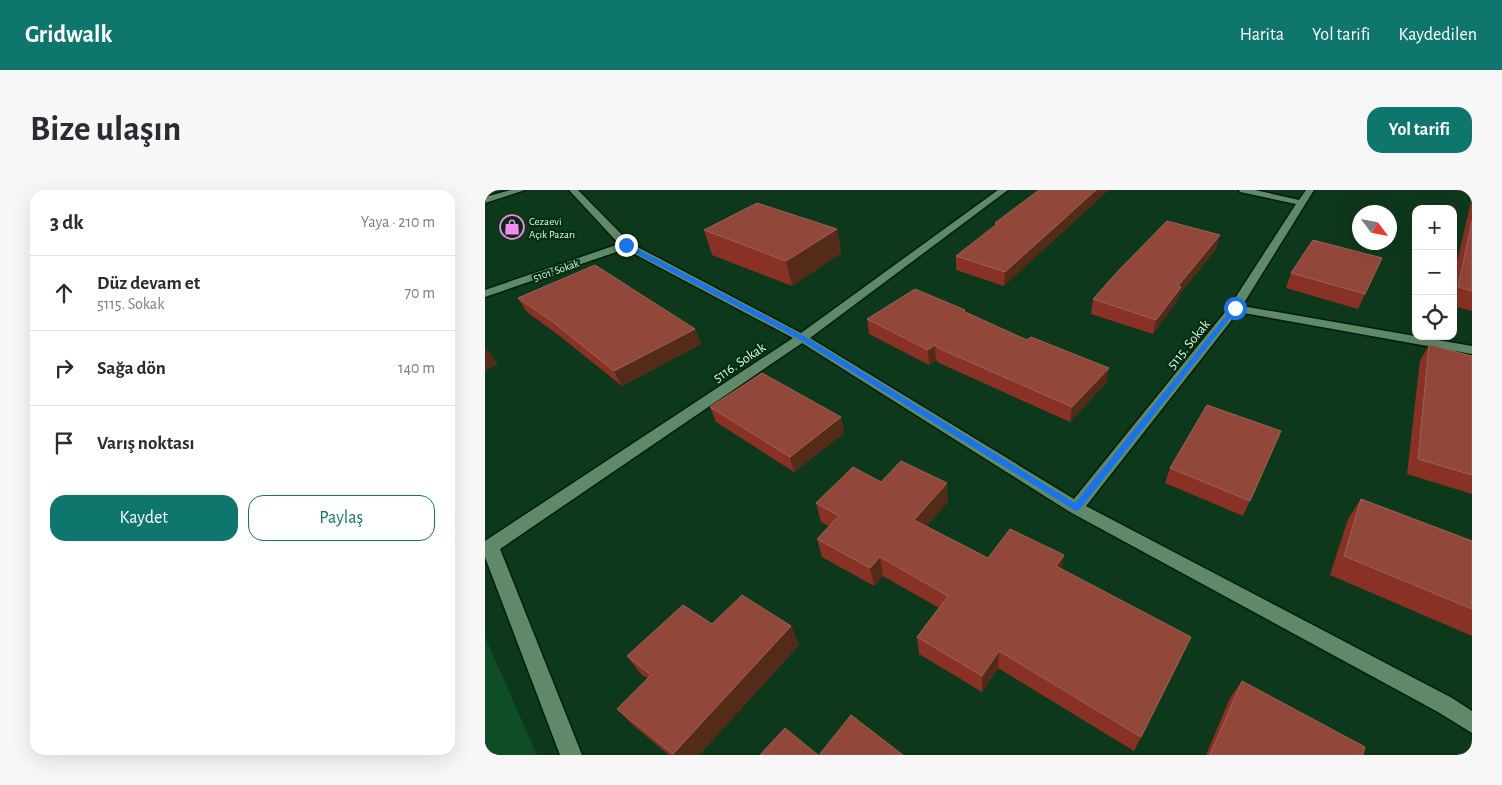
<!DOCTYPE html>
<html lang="tr">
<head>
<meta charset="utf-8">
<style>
	:root { --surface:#fff; --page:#f7f7f7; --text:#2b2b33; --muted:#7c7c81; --line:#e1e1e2; --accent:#0f766e }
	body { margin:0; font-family:"Alegreya Sans",sans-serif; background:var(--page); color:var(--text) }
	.controls { position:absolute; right:15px; top:15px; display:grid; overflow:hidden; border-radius:10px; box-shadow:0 5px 20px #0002 }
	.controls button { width:45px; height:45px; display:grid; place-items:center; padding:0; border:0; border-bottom:1px solid var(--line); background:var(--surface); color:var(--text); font:25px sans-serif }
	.compass { position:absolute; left:867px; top:15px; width:45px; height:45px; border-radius:50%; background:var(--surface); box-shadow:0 5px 20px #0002; rotate:122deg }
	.stop { position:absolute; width:15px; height:15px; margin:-11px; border:4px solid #1a73e8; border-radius:50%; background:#fff }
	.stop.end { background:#1a73e8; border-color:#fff; box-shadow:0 1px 5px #0008 }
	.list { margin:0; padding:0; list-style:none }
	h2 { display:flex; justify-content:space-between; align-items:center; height:65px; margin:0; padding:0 20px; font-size:21px }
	h2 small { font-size:16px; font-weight:400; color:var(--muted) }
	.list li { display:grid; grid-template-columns:32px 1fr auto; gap:15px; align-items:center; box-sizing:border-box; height:75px; padding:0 20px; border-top:1px solid var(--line) }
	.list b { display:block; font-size:19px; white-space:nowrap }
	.list p { margin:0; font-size:16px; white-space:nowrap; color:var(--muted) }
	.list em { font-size:16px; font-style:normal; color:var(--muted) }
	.actions { display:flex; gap:10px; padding:15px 20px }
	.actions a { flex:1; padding:11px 0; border:1px solid var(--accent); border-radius:15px; text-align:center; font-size:18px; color:var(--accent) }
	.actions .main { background:var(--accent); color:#fff }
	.icon { flex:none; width:28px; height:28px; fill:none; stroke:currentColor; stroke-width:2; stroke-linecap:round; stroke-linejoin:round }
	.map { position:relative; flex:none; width:987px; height:565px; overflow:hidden; border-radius:15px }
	header { display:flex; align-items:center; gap:30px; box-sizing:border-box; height:70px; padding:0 25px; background:var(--accent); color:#fff }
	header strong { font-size:24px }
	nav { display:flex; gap:28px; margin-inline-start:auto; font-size:18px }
	.intro { display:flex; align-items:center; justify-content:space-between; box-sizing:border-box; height:120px; padding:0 30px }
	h1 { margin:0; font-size:35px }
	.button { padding:12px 22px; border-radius:15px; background:var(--accent); color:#fff; font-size:18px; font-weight:700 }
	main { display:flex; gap:30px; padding:0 30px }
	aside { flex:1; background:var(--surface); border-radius:15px; box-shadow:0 5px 20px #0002 }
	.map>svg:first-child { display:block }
	.green { fill:#0e4e26 }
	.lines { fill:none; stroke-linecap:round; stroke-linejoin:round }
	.minor-casing { stroke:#001e09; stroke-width:3 }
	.minor { fill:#5f8969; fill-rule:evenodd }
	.wall { fill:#883124 }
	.shaded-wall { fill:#532b18 }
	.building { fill:#914739; stroke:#9e6254 }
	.route { fill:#1a73e8 }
	.labels { text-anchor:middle; stroke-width:4.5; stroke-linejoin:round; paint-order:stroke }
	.far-poi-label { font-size:11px; fill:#e2f9e7; stroke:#032e13; text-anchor:start }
	.far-street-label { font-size:11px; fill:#e2f9e7; stroke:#032e13 }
	.street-label { font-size:14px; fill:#e2f9e7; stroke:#032e13 }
</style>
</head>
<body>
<header>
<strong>Gridwalk</strong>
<nav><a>Harita</a><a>Yol tarifi</a><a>Kaydedilen</a></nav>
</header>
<div class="intro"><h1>Bize ulaşın</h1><a class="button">Yol tarifi</a></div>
<main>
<aside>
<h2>3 dk<small>Yaya · 210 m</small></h2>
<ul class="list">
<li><svg class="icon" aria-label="ahead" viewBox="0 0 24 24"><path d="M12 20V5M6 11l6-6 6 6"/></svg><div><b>Düz devam et</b><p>5115. Sokak</p></div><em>70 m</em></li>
<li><svg class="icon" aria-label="right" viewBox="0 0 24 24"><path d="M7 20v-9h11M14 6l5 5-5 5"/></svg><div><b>Sağa dön</b></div><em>140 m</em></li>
<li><svg class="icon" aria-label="arrive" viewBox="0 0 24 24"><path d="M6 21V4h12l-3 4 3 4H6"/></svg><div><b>Varış noktası</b></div></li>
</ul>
<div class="actions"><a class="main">Kaydet</a><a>Paylaş</a></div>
</aside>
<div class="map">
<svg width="987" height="565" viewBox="0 0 987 565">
	<rect width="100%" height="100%" fill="#0e381c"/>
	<path class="green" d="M 0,447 L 52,565 L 0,565 Z"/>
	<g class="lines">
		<g class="minor-casing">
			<g id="minor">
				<path d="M 26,0 L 40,0 L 0,13 L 0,7 Z"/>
				<path d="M 84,0 L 93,0 L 145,53 L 316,143 L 513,0 L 523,0 L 325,148 L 589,309 L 745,116 L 811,14 L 755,2 L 754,0 L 770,0 L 814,10 L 821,0 L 829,0 L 757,116 L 987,156 L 987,164 L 753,122 L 601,316 L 967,508 L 987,521 L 987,543 L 953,522 L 585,322 L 317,153 L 15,359 L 97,565 L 75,565 L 0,367 L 0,351 L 308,148 L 140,59 L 0,107 L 0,100 L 134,54 Z"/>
			</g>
		</g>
		<use href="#minor" class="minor"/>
	</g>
	<g class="wall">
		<path d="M 554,0 L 519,96 L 471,80 L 471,66 L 510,36 L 510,33 Z"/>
		<path d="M 987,10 L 987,121 L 968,116 L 968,88 L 986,12 Z"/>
		<path d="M 352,39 L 356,63 L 307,96 L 227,65 L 219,40 Z"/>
		<path d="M 731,59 L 694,105 L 692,111 L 668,144 L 606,124 L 608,109 Z"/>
		<path d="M 806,83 L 880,104 L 873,119 L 801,98 Z"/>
		<path d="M 33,108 L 210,139 L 216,154 L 137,196 L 76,147 L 42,122 Z"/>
		<path d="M 480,122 L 542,150 L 624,178 L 621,193 L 585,232 L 454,173 L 451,170 L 444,175 L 384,144 L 382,129 Z"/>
		<path d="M 944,155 L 987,166 L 987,304 L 922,284 L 935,170 Z"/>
		<path d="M 225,217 L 356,227 L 359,243 L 309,282 L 231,232 Z"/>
		<path d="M 796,241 L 758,326 L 680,293 L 685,278 Z"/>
		<path d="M 876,309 L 987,351 L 987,446 L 845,385 L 863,329 Z"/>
		<path d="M 463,312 L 441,336 L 503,368 L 579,365 L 576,379 L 698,464 L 649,561 L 513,478 L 497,502 L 434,464 L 432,447 L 454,418 L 398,386 L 389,396 L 337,367 L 332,349 L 344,336 L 336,332 L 331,313 Z"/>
		<path d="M 227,434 L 306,436 L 314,455 L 214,565 L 184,565 L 148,535 L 132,519 L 163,489 L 156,484 L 142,466 Z"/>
		<path d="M 757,491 L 878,565 L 721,565 L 745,508 Z"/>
	</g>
	<g class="shaded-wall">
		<path d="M 611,0 L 624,0 L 519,96 L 520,82 Z"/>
		<path d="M 352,39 L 356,63 L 307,96 L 301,71 Z"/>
		<path d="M 735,45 L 731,59 L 694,105 L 692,111 L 668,144 L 671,130 L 693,96 Z"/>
		<path d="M 210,139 L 216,154 L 137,196 L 129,181 Z"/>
		<path d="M 450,155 L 451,170 L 444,175 L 443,160 Z"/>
		<path d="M 3,160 L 13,175 L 0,180 L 0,161 Z"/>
		<path d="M 624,178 L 621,193 L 585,232 L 587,217 Z"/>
		<path d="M 356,227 L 359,243 L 309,282 L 305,267 Z"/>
		<path d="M 462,293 L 463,312 L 431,348 L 429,330 Z"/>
		<path d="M 579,365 L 576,383 L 571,376 Z"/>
		<path d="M 395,367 L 398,386 L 389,396 L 385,378 Z"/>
		<path d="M 306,436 L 314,455 L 214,565 L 188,565 L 188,564 Z"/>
		<path d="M 514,461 L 513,478 L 497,502 L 497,486 Z"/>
	</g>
	<g class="building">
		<path d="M 554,0 L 611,0 L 520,82 L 471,66 L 512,34 L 510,33 Z"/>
		<path d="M 272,13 L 352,39 L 301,71 L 219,40 Z"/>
		<path d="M 682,31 L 735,45 L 693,96 L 696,97 L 671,130 L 608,109 L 635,79 Z"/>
		<path d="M 987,31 L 987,101 L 973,97 Z"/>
		<path d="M 828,50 L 897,68 L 880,104 L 806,83 Z"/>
		<path d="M 110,75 L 210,139 L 129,181 L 68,132 L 33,108 Z"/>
		<path d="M 430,99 L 480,120 L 478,121 L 542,150 L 546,147 L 624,178 L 587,217 L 453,158 L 450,155 L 443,160 L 382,129 Z"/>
		<path d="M 944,155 L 987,166 L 987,285 L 933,269 Z"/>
		<path d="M 277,183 L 356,227 L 305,267 L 225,217 Z"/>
		<path d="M 722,215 L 796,241 L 765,311 L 685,278 Z"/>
		<path d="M 416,271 L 462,293 L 429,330 L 503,368 L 525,339 L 579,365 L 571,376 L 706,447 L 656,547 L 514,461 L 497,486 L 432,447 L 463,406 L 395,367 L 385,378 L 332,349 L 354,326 L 331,313 L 368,277 L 396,292 Z"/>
		<path d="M 876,309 L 987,351 L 987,419 L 859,366 Z"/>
		<path d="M 257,405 L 306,436 L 188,564 L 132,519 L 166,485 L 142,466 L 198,415 L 227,434 Z"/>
		<path d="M 757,491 L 880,557 L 878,565 L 725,565 Z"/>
		<path d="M 366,525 L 418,565 L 334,565 Z"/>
		<path d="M 300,538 L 333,565 L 275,565 Z"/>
	</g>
	<path class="route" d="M 139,54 L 143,54 L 319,146 L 590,313 L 748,117 L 753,118 L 594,320 L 591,321 L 314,149 L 139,57 Z"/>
	<defs>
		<g id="shop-ring" transform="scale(1.25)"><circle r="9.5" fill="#032e13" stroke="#f788ec" stroke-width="1.5"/><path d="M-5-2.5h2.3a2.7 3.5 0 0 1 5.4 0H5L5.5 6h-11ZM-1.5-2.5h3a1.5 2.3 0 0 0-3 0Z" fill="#f788ec"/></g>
	</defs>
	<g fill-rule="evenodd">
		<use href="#shop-ring" x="27" y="37"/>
	</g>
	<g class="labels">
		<g class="far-poi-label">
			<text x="44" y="35">Cezaevi<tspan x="44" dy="13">Açık Pazarı</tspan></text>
		</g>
		<g class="far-street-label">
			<text transform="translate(71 80) rotate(-19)" y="4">5101. Sokak</text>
		</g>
		<g class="street-label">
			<text transform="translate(703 154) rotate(-51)" y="5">5115. Sokak</text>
			<text transform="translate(254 172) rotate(-34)" y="5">5116. Sokak</text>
		</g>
	</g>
</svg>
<div class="controls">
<button>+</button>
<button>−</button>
<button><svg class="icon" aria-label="locate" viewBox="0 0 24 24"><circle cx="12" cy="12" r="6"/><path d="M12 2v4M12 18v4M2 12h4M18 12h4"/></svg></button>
</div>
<svg class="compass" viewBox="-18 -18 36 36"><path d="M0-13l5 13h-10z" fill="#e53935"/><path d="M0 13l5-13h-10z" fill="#7c7c81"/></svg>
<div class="stop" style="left:750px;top:118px"></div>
<div class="stop end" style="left:141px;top:55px"></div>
</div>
</main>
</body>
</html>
